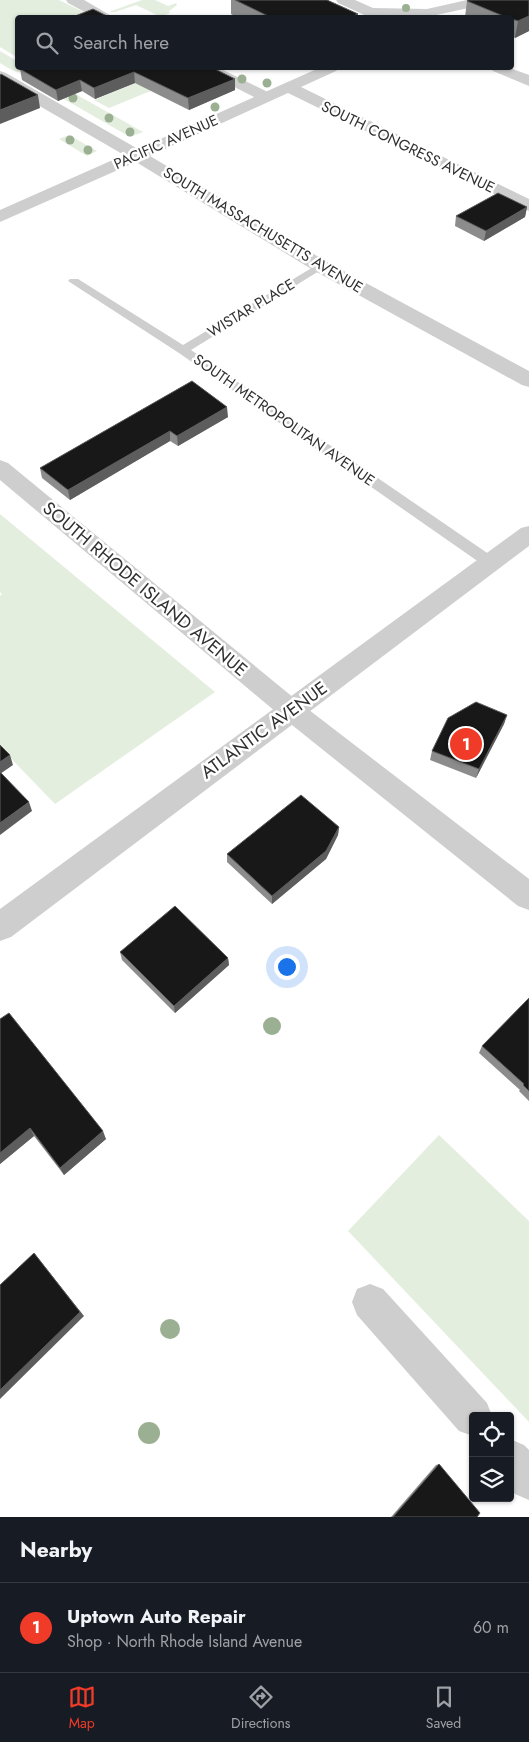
<!DOCTYPE html>
<html lang="en">
<head>
<meta charset="utf-8">
<style>
	:root { --surface:#171b24; --page:#20242c; --text:#f1f3f6; --muted:#9ea1a6; --line:#363941; --accent:#f13b29 }
	body { margin:0; font-family:Jost,sans-serif; background:var(--page); color:var(--text) }
	.controls { position:absolute; right:15px; bottom:15px; display:grid; overflow:hidden; border-radius:5px; box-shadow:0 1px 4px #0004 }
	.controls button { width:45px; height:45px; display:grid; place-items:center; padding:0; border:0; border-bottom:1px solid var(--line); background:var(--surface); color:var(--text); font:25px sans-serif }
	.you { position:absolute; left:286px; top:966px; width:18px; height:18px; margin:-12px; border:4px solid #fff; border-radius:50%; background:#1a73e8; box-shadow:0 0 0 8px #1a73e833 }
	.badge { display:grid; place-items:center; width:32px; height:32px; border-radius:50%; background:var(--accent); color:#fff; font-size:16px; font-weight:700 }
	.pin { position:absolute; translate:-50% -50%; border:2px solid #fff; box-shadow:0 1px 5px #0006 }
	.list { margin:0; padding:0; list-style:none }
	h2 { display:flex; justify-content:space-between; align-items:center; height:65px; margin:0; padding:0 20px; font-size:21px }
	h2 small { font-size:16px; font-weight:400; color:var(--muted) }
	.list li { display:grid; grid-template-columns:32px 1fr auto; gap:15px; align-items:center; box-sizing:border-box; height:90px; padding:0 20px; border-top:1px solid var(--line) }
	.list b { display:block; font-size:19px; white-space:nowrap }
	.list p { margin:0; font-size:16px; white-space:nowrap; color:var(--muted) }
	.list em { font-size:16px; font-style:normal; color:var(--muted) }
	.icon { flex:none; width:28px; height:28px; fill:none; stroke:currentColor; stroke-width:2; stroke-linecap:round; stroke-linejoin:round }
	.map { position:relative; flex:none; width:529px; height:1517px; overflow:hidden }
	.search { position:absolute; background:var(--surface); box-shadow:0 1px 4px #0004; left:15px; right:15px; top:15px; height:55px; display:flex; align-items:center; gap:12px; box-sizing:border-box; padding:0 18px; border-radius:5px; color:var(--muted); font-size:19px }
	.sheet { height:155px; background:var(--surface) }
	nav { display:flex; justify-content:space-around; align-items:center; box-sizing:border-box; height:70px; border-top:1px solid var(--line); background:var(--surface); font-size:14px; color:var(--muted) }
	nav a { display:grid; justify-items:center; gap:2px }
	nav .on { color:var(--accent) }
	.map>svg:first-child { display:block }
	.green { fill:#e4eede }
	.lines { fill:none; stroke-linecap:round; stroke-linejoin:round }
	.service { fill:#cecece; fill-rule:evenodd }
	.minor { fill:#cecece; fill-rule:evenodd }
	.tertiary { fill:#cecece; fill-rule:evenodd }
	.tree { fill:#9bb093 }
	.wall { fill:#8c8c8c }
	.shaded-wall { fill:#5d5d5d }
	.building { fill:#181818; stroke:#5d5d5d }
	.labels { text-anchor:middle; stroke-width:5; stroke-linejoin:round; paint-order:stroke }
	.far-street-label { font-size:15px; fill:#313131; stroke:#fff }
	.street-label { font-size:18px; fill:#313131; stroke:#fff }
</style>
</head>
<body>
<div class="map">
<svg width="529" height="1517" viewBox="0 0 529 1517">
	<rect width="100%" height="100%" fill="#fff"/>
	<g class="green">
		<path d="M 0,0 L 59,0 L 94,17 L 18,18 L 17,55 L 15,56 L 0,47 Z"/>
		<path d="M 142,0 L 155,0 L 168,6 L 176,3 L 177,5 L 169,11 L 170,13 L 161,17 L 136,5 L 115,12 L 109,12 Z"/>
		<path d="M 0,51 L 17,61 L 18,68 L 31,69 C 16,75 14,71 0,63 Z"/>
		<path d="M 38,73 L 143,132 L 130,137 L 50,91 Z"/>
		<path d="M 138,82 L 153,90 L 109,108 L 94,100 Z"/>
		<path d="M 69,135 L 97,151 L 87,156 L 59,139 Z"/>
		<path d="M 0,514 L 215,692 L 55,804 L 0,747 L 0,596 L 2,594 L 0,592 Z"/>
		<path d="M 439,1135 L 529,1221 L 529,1422 L 348,1231 Z"/>
	</g>
	<g class="lines">
		<path class="service" d="M 320,263 L 326,266 L 324,268 L 191,350 L 496,559 L 498,563 L 496,567 L 486,567 L 179,353 L 68,281 L 70,279 L 78,279 L 183,345 Z"/>
		<g class="minor">
			<path d="M 66,0 L 84,0 L 115,18 L 96,18 L 68,3 Z"/>
			<path d="M 201,68 L 219,68 L 272,94 L 274,97 L 272,100 L 260,100 L 203,71 Z"/>
			<path d="M 0,460 L 8,463 L 300,703 L 529,879 L 529,910 L 518,906 L 282,717 L 0,480 Z"/>
			<path d="M 370,1284 L 383,1289 L 487,1403 L 492,1416 L 473,1416 L 473,1436 L 459,1431 L 357,1315 L 352,1302 L 357,1289 Z"/>
			<path d="M 510,1439 L 524,1445 L 529,1450 L 529,1500 L 515,1494 L 510,1489 Z"/>
		</g>
		<g class="tertiary">
			<path d="M 336,0 L 355,0 L 373,8 L 427,9 L 467,0 L 478,0 L 480,3 L 478,6 L 427,17 L 371,18 L 338,3 Z"/>
			<path d="M 319,68 L 339,68 L 336,71 L 301,87 L 529,199 L 529,211 L 288,93 L 150,156 L 327,262 L 529,371 L 529,387 L 522,385 L 313,270 L 136,162 L 0,222 L 0,210 L 124,155 L 0,83 L 0,71 L 6,73 L 138,149 Z"/>
			<path d="M 490,68 L 510,68 L 529,75 L 529,86 L 493,71 Z"/>
			<path d="M 529,526 L 529,546 L 11,937 L 0,941 L 0,909 L 521,528 Z"/>
		</g>
	</g>
	<g class="tree">
		<circle cx="406" cy="8" r="4"/>
		<circle cx="242" cy="79" r="4.5"/>
		<circle cx="267" cy="83" r="4.5"/>
		<circle cx="73" cy="98" r="4.5"/>
		<circle cx="215" cy="107" r="4.5"/>
		<circle cx="109" cy="118" r="4.5"/>
		<circle cx="130" cy="132" r="4.5"/>
		<circle cx="70" cy="140" r="4.5"/>
		<circle cx="88" cy="150" r="4.5"/>
		<circle cx="272" cy="1026" r="9"/>
		<circle cx="170" cy="1329" r="10"/>
		<circle cx="149" cy="1433" r="11"/>
	</g>
	<g class="wall">
		<path d="M 231,0 L 327,0 L 358,18 L 238,18 L 231,14 Z"/>
		<path d="M 529,0 L 529,31 L 515,38 L 512,36 L 512,18 L 466,18 L 465,17 L 467,1 Z"/>
		<path d="M 18,45 L 18,58 L 15,46 Z"/>
		<path d="M 23,68 L 213,68 L 235,79 L 235,90 L 189,110 L 135,83 L 95,99 L 82,91 L 58,101 L 22,80 L 20,69 Z"/>
		<path d="M 527,207 L 525,217 L 484,241 L 455,226 L 456,216 Z"/>
		<path d="M 192,381 L 228,417 L 178,446 L 170,441 L 70,500 L 42,478 L 40,468 Z"/>
		<path d="M 507,715 L 504,724 L 476,778 L 430,760 L 432,751 Z"/>
		<path d="M 339,827 L 338,835 L 326,859 L 272,904 L 227,862 L 227,854 Z"/>
		<path d="M 120,952 L 228,958 L 229,965 L 175,1013 L 122,960 Z"/>
		<path d="M 529,998 L 529,1101 L 519,1091 L 520,1090 L 479,1053 L 482,1046 Z"/>
		<path d="M 0,1019 L 106,1139 L 64,1175 L 34,1136 L 0,1164 Z"/>
		<path d="M 439,1464 L 477,1517 L 391,1517 L 436,1465 Z"/>
	</g>
	<g class="shaded-wall">
		<path d="M 358,14 L 358,18 L 349,18 Z"/>
		<path d="M 529,16 L 529,31 L 515,38 L 518,21 Z"/>
		<path d="M 134,72 L 135,83 L 95,99 L 94,88 Z"/>
		<path d="M 235,79 L 235,90 L 189,110 L 188,98 Z"/>
		<path d="M 80,80 L 82,91 L 58,101 L 56,90 Z"/>
		<path d="M 38,95 L 40,108 L 0,124 L 0,110 Z"/>
		<path d="M 527,207 L 525,217 L 484,241 L 486,231 Z"/>
		<path d="M 227,407 L 228,417 L 178,446 L 177,436 Z"/>
		<path d="M 170,431 L 170,441 L 70,500 L 68,490 Z"/>
		<path d="M 507,715 L 504,724 L 476,778 L 479,769 Z"/>
		<path d="M 10,755 L 13,765 L 0,774 L 0,762 Z"/>
		<path d="M 29,802 L 32,811 L 0,835 L 0,823 Z"/>
		<path d="M 339,827 L 338,835 L 326,859 L 272,904 L 272,896 Z"/>
		<path d="M 228,958 L 229,965 L 175,1013 L 174,1006 Z"/>
		<path d="M 30,1128 L 34,1136 L 0,1164 L 0,1153 Z"/>
		<path d="M 103,1131 L 106,1139 L 64,1175 L 60,1168 Z"/>
		<path d="M 34,1253 L 84,1316 L 0,1399 L 0,1390 Z"/>
	</g>
	<g class="building">
		<path d="M 235,0 L 327,0 L 358,14 L 349,18 L 272,18 Z"/>
		<path d="M 468,0 L 529,0 L 529,16 L 518,21 L 512,19 L 512,18 L 508,18 L 467,1 Z"/>
		<path d="M 93,9 L 111,18 L 70,18 Z"/>
		<path d="M 25,68 L 213,68 L 235,79 L 188,98 L 134,72 L 94,88 L 80,80 L 56,90 L 20,69 Z"/>
		<path d="M 1,74 L 38,95 L 0,110 L 0,75 Z"/>
		<path d="M 498,193 L 527,207 L 486,231 L 456,216 Z"/>
		<path d="M 192,381 L 227,407 L 177,436 L 170,431 L 68,490 L 40,468 Z"/>
		<path d="M 476,702 L 507,715 L 479,769 L 432,751 L 448,718 Z"/>
		<path d="M 0,745 L 10,755 L 0,762 Z"/>
		<path d="M 0,772 L 29,802 L 0,823 Z"/>
		<path d="M 301,795 L 339,827 L 326,851 L 272,896 L 227,854 Z"/>
		<path d="M 175,906 L 228,958 L 174,1006 L 120,952 Z"/>
		<path d="M 529,998 L 529,1091 L 523,1085 L 524,1084 L 482,1046 Z"/>
		<path d="M 9,1013 L 103,1131 L 60,1168 L 30,1128 L 0,1153 L 0,1019 Z"/>
		<path d="M 34,1253 L 80,1312 L 0,1390 L 0,1285 Z"/>
		<path d="M 439,1464 L 480,1513 L 477,1517 L 393,1517 Z"/>
	</g>
	<g class="labels">
		<g class="far-street-label">
			<text transform="translate(166 142) rotate(-24)" y="5">PACIFIC AVENUE</text>
			<text transform="translate(408 147) rotate(26)" y="5">SOUTH CONGRESS AVENUE</text>
			<text transform="translate(263 230) rotate(31)" y="5">SOUTH MASSACHUSETTS AVENUE</text>
			<text transform="translate(251 308) rotate(-31)" y="5">WISTAR PLACE</text>
			<text transform="translate(284 420) rotate(35)" y="5">SOUTH METROPOLITAN AVENUE</text>
		</g>
		<g class="street-label">
			<text transform="translate(145 589) rotate(40)" y="6">SOUTH RHODE ISLAND AVENUE</text>
			<text transform="translate(264 730) rotate(-36)" y="6">ATLANTIC AVENUE</text>
		</g>
	</g>
</svg>
<div class="controls">
<button><svg class="icon" aria-label="locate" viewBox="0 0 24 24"><circle cx="12" cy="12" r="6"/><path d="M12 2v4M12 18v4M2 12h4M18 12h4"/></svg></button>
<button><svg class="icon" aria-label="layers" viewBox="0 0 24 24"><path d="M12 4l9 5-9 5-9-5zM3 14l9 5 9-5"/></svg></button>
</div>
<div class="you"></div>
<div class="pin badge" style="left:466px;top:744px">1</div>
<div class="search"><svg class="icon" aria-label="search" viewBox="0 0 24 24"><circle cx="10" cy="10" r="6"/><path d="M15 15l6 6"/></svg>Search here</div>
</div>
<section class="sheet">
<h2>Nearby<small></small></h2>
<ul class="list">
<li><span class="badge">1</span><div><b>Uptown Auto Repair</b><p>Shop · North Rhode Island Avenue</p></div><em>60 m</em></li>
</ul>
</section>
<nav>
<a class="on"><svg class="icon" aria-label="map" viewBox="0 0 24 24"><path d="M3 6l6-2 6 2 6-2v14l-6 2-6-2-6 2zM9 4v14M15 6v14"/></svg>Map</a>
<a><svg class="icon" aria-label="directions" viewBox="0 0 24 24"><path d="M12 3l9 9-9 9-9-9zM9 14v-3h6M13 9l2 2-2 2"/></svg>Directions</a>
<a><svg class="icon" aria-label="saved" viewBox="0 0 24 24"><path d="M7 4h10v16l-5-4-5 4z"/></svg>Saved</a>
</nav>
</body>
</html>
